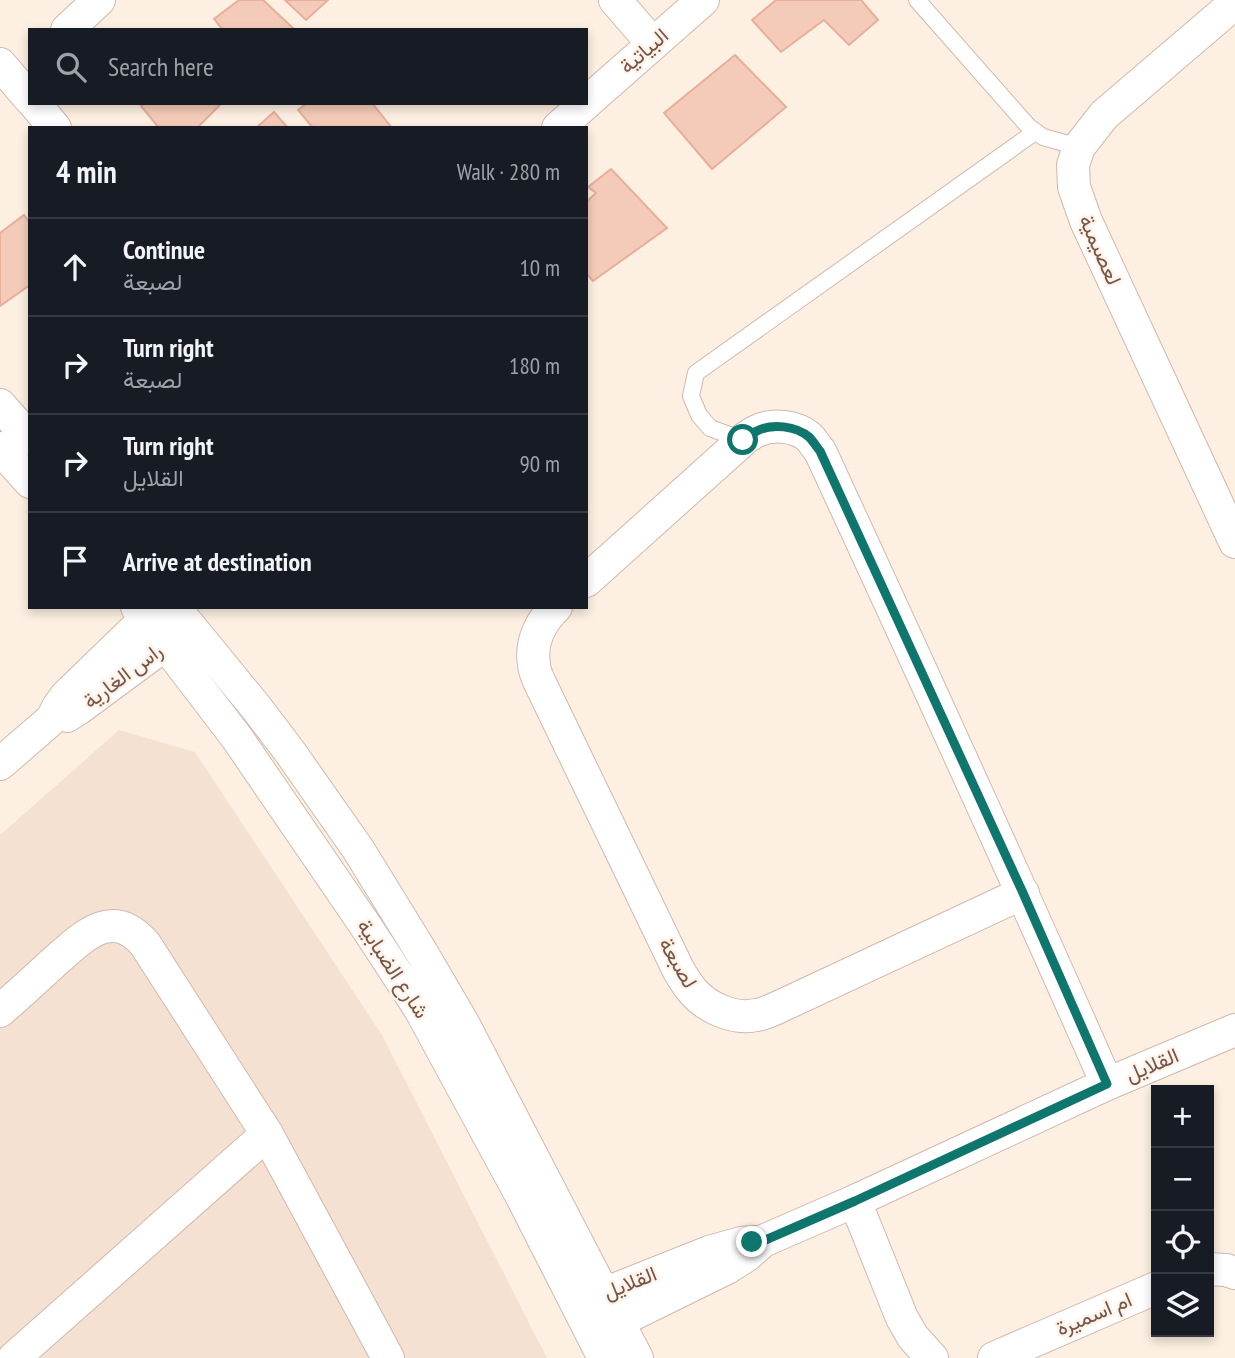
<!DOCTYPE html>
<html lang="en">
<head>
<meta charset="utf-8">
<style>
	:root { --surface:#171b24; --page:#20242c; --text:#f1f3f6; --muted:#9ea1a6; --line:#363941 }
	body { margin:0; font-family:"PT Sans Narrow",Vazirmatn,sans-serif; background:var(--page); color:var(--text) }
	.controls { position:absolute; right:21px; bottom:21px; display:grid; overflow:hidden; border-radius:0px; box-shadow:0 4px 10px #0003 }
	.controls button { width:63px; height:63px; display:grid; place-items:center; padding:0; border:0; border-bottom:2px solid var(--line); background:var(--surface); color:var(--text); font:35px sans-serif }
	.stop { position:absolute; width:21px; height:21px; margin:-16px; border:5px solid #0f766e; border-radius:50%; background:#fff }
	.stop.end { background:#0f766e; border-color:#fff; box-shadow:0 2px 7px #0008 }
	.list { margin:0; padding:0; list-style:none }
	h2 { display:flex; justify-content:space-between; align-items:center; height:91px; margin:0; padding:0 28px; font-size:30px }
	h2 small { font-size:23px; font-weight:400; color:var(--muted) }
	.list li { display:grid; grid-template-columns:46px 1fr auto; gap:21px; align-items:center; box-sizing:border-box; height:98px; padding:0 28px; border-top:2px solid var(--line) }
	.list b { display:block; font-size:26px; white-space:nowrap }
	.list p { margin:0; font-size:23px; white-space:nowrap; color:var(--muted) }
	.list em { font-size:23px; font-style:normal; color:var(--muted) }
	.icon { flex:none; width:38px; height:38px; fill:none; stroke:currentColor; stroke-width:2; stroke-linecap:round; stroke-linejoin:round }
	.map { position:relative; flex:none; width:1235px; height:1358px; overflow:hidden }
	.search { position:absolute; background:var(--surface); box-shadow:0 4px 10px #0003; left:28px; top:28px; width:560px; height:77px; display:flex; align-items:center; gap:18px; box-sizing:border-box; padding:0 24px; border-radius:0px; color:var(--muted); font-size:26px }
	.panel { position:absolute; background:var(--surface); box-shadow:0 4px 10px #0003; left:28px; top:126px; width:560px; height:483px; border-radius:0px }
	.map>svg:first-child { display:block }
	.residential { fill:#f5e1d1 }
	.building { fill:#f4cbb9; stroke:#e7af99; stroke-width:2 }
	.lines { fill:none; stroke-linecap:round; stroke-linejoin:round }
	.lane-casing { stroke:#d1b8ac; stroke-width:18 }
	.street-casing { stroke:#d1b8ac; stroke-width:34 }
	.lane { stroke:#fff; stroke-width:16 }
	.street { stroke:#fff; stroke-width:32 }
	.route { stroke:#0f766e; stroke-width:9 }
	.labels { text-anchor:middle; stroke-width:5; stroke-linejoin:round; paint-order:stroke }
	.street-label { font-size:21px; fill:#765448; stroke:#fff4ea }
</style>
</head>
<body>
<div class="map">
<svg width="1235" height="1358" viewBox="0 0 1235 1358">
	<rect width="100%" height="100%" fill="#fdf0e2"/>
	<path class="residential" d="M 119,730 L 195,752 L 382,1035 L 547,1358 L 0,1358 L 0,835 Z"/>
	<g class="building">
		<path d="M 239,0 L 263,0 L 295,30 L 223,30 L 214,19 Z"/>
		<path d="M 285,0 L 328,0 L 306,20 Z"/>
		<path d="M 776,0 L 861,0 L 878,20 L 849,45 L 824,20 L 781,52 L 752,20 Z"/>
		<path d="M 735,55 L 786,107 L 712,169 L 664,113 Z"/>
		<path d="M 144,103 L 222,103 L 197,128 L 159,128 L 141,106 Z"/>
		<path d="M 307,103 L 372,103 L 392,128 L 313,128 L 298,110 Z"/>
		<path d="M 274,112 L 288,128 L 256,128 Z"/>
		<path d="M 611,169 L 667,228 L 593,281 L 586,273 L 586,202 L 596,193 L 588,187 Z"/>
		<path d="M 24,215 L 30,223 L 30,285 L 0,306 L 0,233 Z"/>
	</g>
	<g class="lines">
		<g class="lane-casing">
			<g id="lane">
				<path d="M 917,0 L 1028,126 L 1043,137 L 1079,147"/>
				<path d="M 743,440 L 710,428 L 699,415 L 691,396 L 696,373 L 1035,132"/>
			</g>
		</g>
		<g class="street-casing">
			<g id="street">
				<path d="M 615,0 L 653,44"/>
				<path d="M 1235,3 L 1104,115 L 1079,147 L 1073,165 L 1074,187 L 1086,221 L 1235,542"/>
				<path d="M 67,30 L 99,0"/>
				<path d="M 0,64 L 30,99"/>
				<path d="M 34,103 L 55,128"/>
				<path d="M 586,103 L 703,0"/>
				<path d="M 558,128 L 586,103"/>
				<path d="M 0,405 L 30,439"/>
				<path d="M 0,448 L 30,482"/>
				<path d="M 586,581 L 743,440 C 747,437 752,433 757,431 C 772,423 796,426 809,437 C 813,441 816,447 820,451 C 917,661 1014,872 1107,1084"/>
				<path d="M 137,607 L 237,738 L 365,925 L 420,1009 L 522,1197 L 604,1358"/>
				<path d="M 174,607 L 255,706 L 290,752 L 358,849 L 422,953 L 463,1023 L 637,1358"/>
				<path d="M 556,607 C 541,621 530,642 534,664 C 534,670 537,676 539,681 L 678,969 C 682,976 686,983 691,989 C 705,1007 733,1020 756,1015 C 765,1014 774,1009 783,1005 L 1023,893"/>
				<path d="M 67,716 L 78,709 L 181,633"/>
				<path d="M 0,764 L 52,719 L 58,707 L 66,696 L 158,607"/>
				<path d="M 0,1011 C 18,995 36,979 53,963 C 82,938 111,905 145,944 L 267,1134 L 388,1358"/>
				<path d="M 855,1201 L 902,1318 L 913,1337 L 932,1358"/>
				<path d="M 1209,1269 L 1226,1270 L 1235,1273"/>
				<path d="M 586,1301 L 709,1252 L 741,1243 L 755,1242"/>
				<path d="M 599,1331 L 727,1268 L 746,1256 L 763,1241 L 855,1201 L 1107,1084 L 1235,1030"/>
				<path d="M 14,1358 L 267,1134"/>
				<path d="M 994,1358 L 1156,1288"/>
			</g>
		</g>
		<use href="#lane" class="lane"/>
		<use href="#street" class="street"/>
	</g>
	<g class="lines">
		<path class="route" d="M 743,440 C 747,437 752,433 757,431 C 772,423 796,426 809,437 C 813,441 816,446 820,451 L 1023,893 L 1107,1084 L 855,1201 L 763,1241 L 752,1242"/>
	</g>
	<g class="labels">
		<g class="street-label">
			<text transform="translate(644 51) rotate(-41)" y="7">البياتية</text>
			<text transform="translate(1100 250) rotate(66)" y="7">لعصيمية</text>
			<text transform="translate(123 676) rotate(-37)" y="7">راس الغارية</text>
			<text transform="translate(678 963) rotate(60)" y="7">لصبعة</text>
			<text transform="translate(393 969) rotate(57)" y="7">شارع الضبابية</text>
			<text transform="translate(1152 1065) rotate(-23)" y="7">القلايل</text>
			<text transform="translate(630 1283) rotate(-22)" y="7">القلايل</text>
			<text transform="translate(1094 1314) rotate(-23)" y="7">ام اسميرة</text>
		</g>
	</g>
</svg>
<div class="controls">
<button>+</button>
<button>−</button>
<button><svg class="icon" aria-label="locate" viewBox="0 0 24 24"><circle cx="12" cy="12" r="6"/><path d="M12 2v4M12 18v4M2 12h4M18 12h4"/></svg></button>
<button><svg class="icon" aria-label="layers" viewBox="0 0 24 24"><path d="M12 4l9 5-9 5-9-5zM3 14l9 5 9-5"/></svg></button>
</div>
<div class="stop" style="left:743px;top:440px"></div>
<div class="stop end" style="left:752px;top:1242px"></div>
<div class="search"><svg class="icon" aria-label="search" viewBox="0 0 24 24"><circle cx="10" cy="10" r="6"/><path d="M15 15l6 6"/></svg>Search here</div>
<section class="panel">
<h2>4 min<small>Walk · 280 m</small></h2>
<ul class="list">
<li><svg class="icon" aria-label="ahead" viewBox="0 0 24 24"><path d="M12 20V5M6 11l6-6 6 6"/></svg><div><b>Continue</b><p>لصبعة</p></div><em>10 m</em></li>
<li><svg class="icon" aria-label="right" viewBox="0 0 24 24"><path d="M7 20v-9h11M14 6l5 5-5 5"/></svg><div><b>Turn right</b><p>لصبعة</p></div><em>180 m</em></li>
<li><svg class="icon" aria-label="right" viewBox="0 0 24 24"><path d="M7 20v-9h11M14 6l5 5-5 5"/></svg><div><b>Turn right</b><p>القلايل</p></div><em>90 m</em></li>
<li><svg class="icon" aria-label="arrive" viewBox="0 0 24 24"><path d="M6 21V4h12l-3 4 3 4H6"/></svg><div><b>Arrive at destination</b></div></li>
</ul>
</section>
</div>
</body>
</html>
